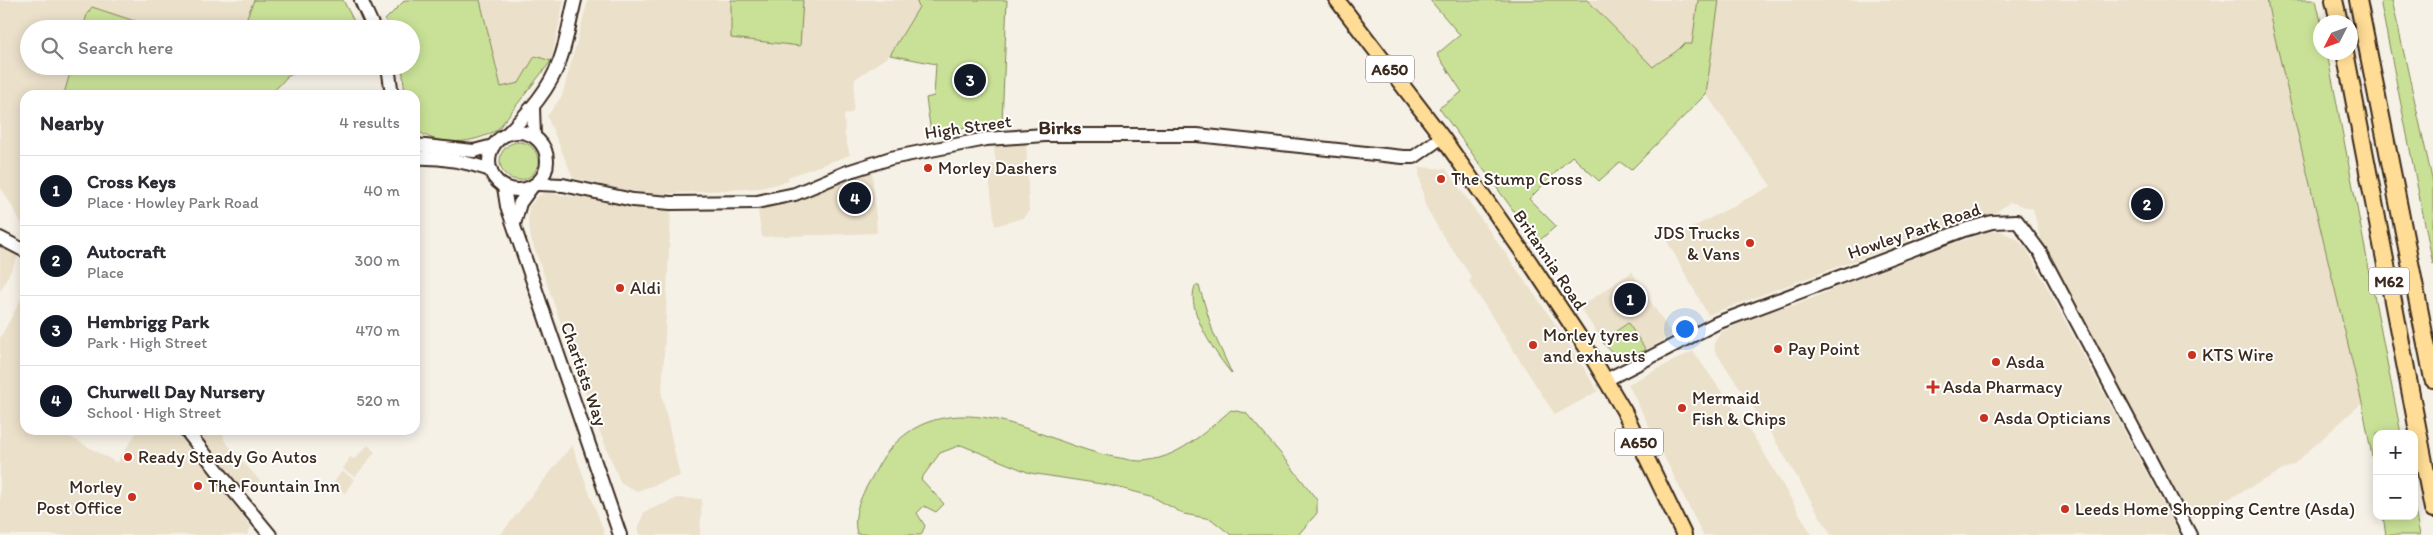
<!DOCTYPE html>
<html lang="en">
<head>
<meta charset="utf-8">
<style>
	:root { --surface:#fff; --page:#f2f2f3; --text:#2b2b33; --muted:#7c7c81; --line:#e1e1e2; --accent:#111827 }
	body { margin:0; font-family:Itim,sans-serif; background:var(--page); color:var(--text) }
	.controls { position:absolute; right:15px; bottom:15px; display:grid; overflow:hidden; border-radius:10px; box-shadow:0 2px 12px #0003 }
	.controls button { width:45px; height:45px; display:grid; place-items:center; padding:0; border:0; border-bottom:1px solid var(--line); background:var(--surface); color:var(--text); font:25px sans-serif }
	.compass { position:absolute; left:2313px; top:15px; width:45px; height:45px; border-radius:50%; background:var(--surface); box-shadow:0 2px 12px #0003; rotate:228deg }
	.you { position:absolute; left:1684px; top:328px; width:18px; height:18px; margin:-12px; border:4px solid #fff; border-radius:50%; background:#1a73e8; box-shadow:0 0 0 8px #1a73e833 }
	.badge { display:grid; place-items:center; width:32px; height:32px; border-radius:50%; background:var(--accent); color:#fff; font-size:16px; font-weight:700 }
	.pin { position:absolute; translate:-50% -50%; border:2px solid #fff; box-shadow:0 1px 5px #0006 }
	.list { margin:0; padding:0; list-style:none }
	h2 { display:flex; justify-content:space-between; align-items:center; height:65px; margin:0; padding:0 20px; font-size:21px }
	h2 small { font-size:16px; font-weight:400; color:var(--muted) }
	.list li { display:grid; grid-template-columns:32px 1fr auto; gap:15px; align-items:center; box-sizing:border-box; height:70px; padding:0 20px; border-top:1px solid var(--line) }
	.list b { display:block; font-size:19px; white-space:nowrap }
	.list p { margin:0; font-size:16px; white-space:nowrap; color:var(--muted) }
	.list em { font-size:16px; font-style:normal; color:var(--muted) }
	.icon { flex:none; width:28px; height:28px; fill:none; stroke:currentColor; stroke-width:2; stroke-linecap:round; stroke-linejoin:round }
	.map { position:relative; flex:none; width:2433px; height:535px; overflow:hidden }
	.search { position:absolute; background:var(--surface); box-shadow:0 2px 12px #0003; left:20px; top:20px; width:400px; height:55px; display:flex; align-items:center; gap:12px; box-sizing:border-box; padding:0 18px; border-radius:28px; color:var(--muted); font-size:19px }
	.panel { position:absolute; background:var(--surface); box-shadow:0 2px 12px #0003; left:20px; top:90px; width:400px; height:345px; border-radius:15px }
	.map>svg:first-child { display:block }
	.built { fill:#ebe0ca }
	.green { fill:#c9e197; stroke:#82865a }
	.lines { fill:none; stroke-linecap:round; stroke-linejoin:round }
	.secondary-casing { stroke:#3b2a1e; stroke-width:16 }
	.primary-casing { stroke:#3b2a1e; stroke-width:18 }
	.highway-casing { stroke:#3b2a1e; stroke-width:20 }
	.secondary { stroke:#fff; stroke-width:12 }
	.primary { stroke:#ffdd96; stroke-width:14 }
	.highway { stroke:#ffdd96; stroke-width:16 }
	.poi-dot { fill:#c8321e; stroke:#fff; stroke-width:2 }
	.labels { text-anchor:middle; stroke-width:4; stroke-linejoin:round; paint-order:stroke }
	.shield { fill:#fff; stroke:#766a62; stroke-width:1 }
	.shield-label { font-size:16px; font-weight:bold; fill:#3b2a1e }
	.street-label { font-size:18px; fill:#3b2a1e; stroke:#fff }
	.poi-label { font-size:18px; fill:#3b2a1e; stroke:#fff; text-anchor:start }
	.neighbourhood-label { font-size:19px; font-weight:bold; fill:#3b2a1e; stroke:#fff }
</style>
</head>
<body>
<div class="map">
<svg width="2433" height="535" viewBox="0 0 2433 535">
	<rect width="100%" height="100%" fill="#f6f1e7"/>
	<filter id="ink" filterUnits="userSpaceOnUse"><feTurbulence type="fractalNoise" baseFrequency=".02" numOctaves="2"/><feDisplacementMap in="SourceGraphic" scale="10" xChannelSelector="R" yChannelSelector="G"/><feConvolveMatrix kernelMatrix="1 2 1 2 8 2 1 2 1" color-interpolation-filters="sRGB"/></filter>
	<g filter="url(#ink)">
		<g class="built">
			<path d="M 0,0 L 254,0 L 242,29 L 159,29 L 92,7 L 87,14 L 83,29 L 29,29 L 29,66 L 72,66 L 64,94 L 66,95 L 25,95 L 25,229 L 0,186 Z"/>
			<path d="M 480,0 L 564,0 L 551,61 L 535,56 L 519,83 L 501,87 Z"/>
			<path d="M 588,0 L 731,0 L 731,38 L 800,46 L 803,0 L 916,0 L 919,6 L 890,55 L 855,79 L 853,112 L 844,115 L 845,136 L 850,155 L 788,177 L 789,181 L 761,188 L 660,194 L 624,190 L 573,178 L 547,116 L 562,96 Z"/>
			<path d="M 1587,0 L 1698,0 L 1692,44 L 1684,44 L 1674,56 L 1662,60 L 1653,67 Z"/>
			<path d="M 1719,0 L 2267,0 L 2271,21 L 2362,403 L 2294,464 L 2191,519 L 2041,241 L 2033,209 L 2010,202 L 1995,213 L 1928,233 L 1708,315 L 1667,241 L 1771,186 L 1706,94 Z"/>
			<path d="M 1026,139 L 1029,211 L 1023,218 L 995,226 L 989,176 L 992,175 L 990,165 L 996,163 L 993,143 Z"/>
			<path d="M 1420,167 L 1446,169 L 1563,335 L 1598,391 L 1555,415 L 1469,281 L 1472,278 L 1441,233 L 1425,205 L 1419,174 Z"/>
			<path d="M 872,168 L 877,233 L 762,237 L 757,205 Z"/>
			<path d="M 548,193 L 671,210 L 662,396 L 680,476 L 637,491 L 621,484 L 597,425 L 531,239 L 528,220 L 529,207 L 539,195 Z"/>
			<path d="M 2000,231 L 2017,239 L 2026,248 L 2180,535 L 1831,535 L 1775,440 L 1715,351 L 1714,343 L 1721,332 L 1764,312 L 1799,304 L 1847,283 L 1946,246 L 1988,232 Z"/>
			<path d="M 0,247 L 18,256 L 0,292 Z"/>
			<path d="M 1632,272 L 1672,335 L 1646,350 L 1628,323 L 1602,341 L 1580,307 Z"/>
			<path d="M 25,292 L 25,430 L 58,430 L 117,463 L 138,430 L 177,430 L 251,527 L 247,535 L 0,535 L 0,338 Z"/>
			<path d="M 1693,351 L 1760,446 L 1812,535 L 1703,535 L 1628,384 Z"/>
			<path d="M 202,430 L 223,430 L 224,440 L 261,482 L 247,493 L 200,439 Z"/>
			<path d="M 368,445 L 375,452 L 355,477 L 343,469 L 350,457 L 354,459 Z"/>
			<path d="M 572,445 L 605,535 L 500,535 Z"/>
			<path d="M 342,471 L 354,479 L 345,493 L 332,485 Z"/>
			<path d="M 678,498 L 702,499 L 700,535 L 639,535 L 638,529 L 644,512 Z"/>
		</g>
		<g class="green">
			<path d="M 254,0 L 343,0 L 358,29 L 242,29 Z"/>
			<path d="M 405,0 L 480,0 L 501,87 L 519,83 L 535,56 L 551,61 L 498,129 C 476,144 435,148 415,128 L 415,95 L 405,95 L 402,66 L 411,66 L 411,29 L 390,29 L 385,20 Z"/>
			<path d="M 731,0 L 803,0 L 800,46 L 731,38 Z"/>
			<path d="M 916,0 L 1007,0 L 1002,123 L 931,133 L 926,98 L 934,96 L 936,64 L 890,55 L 919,7 Z"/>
			<path d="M 1430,0 L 1587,0 L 1653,67 C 1666,56 1672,57 1684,44 L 1692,44 L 1698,0 L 1719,0 L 1706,94 L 1631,170 L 1620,162 L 1599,181 L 1572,156 L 1529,199 L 1556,226 L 1539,241 L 1534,239 L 1439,108 L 1462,92 L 1437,54 L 1460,35 Z"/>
			<path d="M 2267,0 L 2316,0 L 2321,22 L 2320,52 L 2327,53 L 2401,434 L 2377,434 L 2377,483 L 2362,403 L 2271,21 Z"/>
			<path d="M 2380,0 L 2392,0 L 2433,183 L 2433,264 Z"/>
			<path d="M 92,7 L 159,29 L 83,29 L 87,14 Z"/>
			<path d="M 72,66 L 313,66 L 288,76 L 270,95 L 66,95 L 64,94 Z"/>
			<circle cx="519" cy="161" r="19"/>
			<path d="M 1195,286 L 1199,286 L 1213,332 L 1232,374 C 1217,356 1185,310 1195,286 Z"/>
			<path d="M 1628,323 L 1646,350 C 1623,358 1617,361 1602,341 Z"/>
			<path d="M 1231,410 L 1246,413 L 1287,461 L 1317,500 L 1317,513 L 1298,535 L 1231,535 L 1211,519 L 1184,514 L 1151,496 L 1108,485 L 1030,473 L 961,445 L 940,453 L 921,479 L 944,504 L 936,512 L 924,506 L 917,513 L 925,526 L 921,535 L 857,534 C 851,510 865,490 876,470 C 885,451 902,434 921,425 C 986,396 1050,445 1114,457 C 1123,458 1132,461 1140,461 C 1177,460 1205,432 1231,410 Z"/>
			<path d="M 2414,506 L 2420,535 L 2386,535 L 2383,516 L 2414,516 Z"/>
		</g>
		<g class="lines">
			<g class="secondary-casing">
				<g id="secondary">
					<path d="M 361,0 L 374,29"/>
					<path d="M 388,66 L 392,95"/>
					<path d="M 533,107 L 534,136"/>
					<circle cx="518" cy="161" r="29"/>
					<path d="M 508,133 C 529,112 550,89 560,60 C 567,41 570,20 575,0"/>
					<path d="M 415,145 L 474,151 L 493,146"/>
					<path d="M 415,158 C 440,157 467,162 491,170"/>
					<path d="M 537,184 L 563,185 L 633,200 L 671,203 L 757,202 L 795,194 L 847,172 L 891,158 L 986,139 L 1045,135 L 1197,135 L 1403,157 L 1414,157 L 1442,137"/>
					<path d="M 504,187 L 507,206 L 620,535"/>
					<path d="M 514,224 L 520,203 L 531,188"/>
					<path d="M 0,238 L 25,251"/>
					<path d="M 1606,380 L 1717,323 L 1964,230 L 1992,222 L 2017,221 L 2040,252 L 2190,535"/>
					<path d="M 186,430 L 232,489 L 270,535"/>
				</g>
			</g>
			<g class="primary-casing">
				<path id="primary" d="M 1337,0 L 1442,137 L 1531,264 L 1586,347 L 1624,411 L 1684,535"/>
			</g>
			<g class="highway-casing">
				<g id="highway">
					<path d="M 2334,0 L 2339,22"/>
					<path d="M 2358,0 L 2433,379"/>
					<path d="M 2345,52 L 2433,509"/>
				</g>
			</g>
			<use href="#secondary" class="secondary"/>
			<use href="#primary" class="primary"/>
			<use href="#highway" class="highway"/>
		</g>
	</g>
	<g class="poi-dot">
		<circle cx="928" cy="168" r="5"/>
		<circle cx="1441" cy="179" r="5"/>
		<circle cx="1750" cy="243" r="5"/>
		<circle cx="620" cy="288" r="5"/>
		<circle cx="1533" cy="345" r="5"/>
		<circle cx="1778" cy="349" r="5"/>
		<circle cx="2192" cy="355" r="5"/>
		<circle cx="1996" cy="362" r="5"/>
		<path d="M1930.5 379.5h5v5h5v5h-5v5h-5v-5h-5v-5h5z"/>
		<circle cx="1682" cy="408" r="5"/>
		<circle cx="1984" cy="418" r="5"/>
		<circle cx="128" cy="457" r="5"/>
		<circle cx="198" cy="486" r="5"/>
		<circle cx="132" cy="497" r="5"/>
		<circle cx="2065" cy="509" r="5"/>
	</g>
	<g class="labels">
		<g class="shield">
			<rect x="1366" y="55.5" width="48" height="27" rx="4"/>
			<rect x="2369" y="267.5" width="40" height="27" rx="4"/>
			<rect x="1615" y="428.5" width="48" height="27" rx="4"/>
		</g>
		<g class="shield-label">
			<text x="1390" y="75">A650</text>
			<text x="2389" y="287">M62</text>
			<text x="1639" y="448">A650</text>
		</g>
		<g class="street-label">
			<text transform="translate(968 127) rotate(-8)" y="6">High Street</text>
			<text transform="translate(1914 231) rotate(-19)" y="6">Howley Park Road</text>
			<text transform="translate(1550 260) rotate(56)" y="6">Britannia Road</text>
			<text transform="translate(584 374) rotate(71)" y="6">Chartists Way</text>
		</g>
		<g class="poi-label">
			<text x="938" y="174">Morley Dashers</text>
			<text x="1451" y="185">The Stump Cross</text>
			<text x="1740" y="239" text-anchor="end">JDS Trucks<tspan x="1740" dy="21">&amp; Vans</tspan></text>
			<text x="630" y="294">Aldi</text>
			<text x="1543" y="341">Morley tyres<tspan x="1543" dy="21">and exhausts</tspan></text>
			<text x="1788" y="355">Pay Point</text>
			<text x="2202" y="361">KTS Wire</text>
			<text x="2006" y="368">Asda</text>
			<text x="1943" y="393">Asda Pharmacy</text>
			<text x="1692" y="404">Mermaid<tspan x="1692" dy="21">Fish &amp; Chips</tspan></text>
			<text x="1994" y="424">Asda Opticians</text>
			<text x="138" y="463">Ready Steady Go Autos</text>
			<text x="208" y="492">The Fountain Inn</text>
			<text x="122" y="493" text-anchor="end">Morley<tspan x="122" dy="21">Post Office</tspan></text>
			<text x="2075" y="515">Leeds Home Shopping Centre (Asda)</text>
		</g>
		<g class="neighbourhood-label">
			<text x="1060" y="134">Birks</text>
		</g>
	</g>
</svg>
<div class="controls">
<button>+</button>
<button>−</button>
</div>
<svg class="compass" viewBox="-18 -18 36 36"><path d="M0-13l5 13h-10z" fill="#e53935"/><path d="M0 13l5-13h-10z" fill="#7c7c81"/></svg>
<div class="you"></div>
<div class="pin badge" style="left:1630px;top:299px">1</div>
<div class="pin badge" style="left:2147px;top:204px">2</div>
<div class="pin badge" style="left:970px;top:80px">3</div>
<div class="pin badge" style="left:855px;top:198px">4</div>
<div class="search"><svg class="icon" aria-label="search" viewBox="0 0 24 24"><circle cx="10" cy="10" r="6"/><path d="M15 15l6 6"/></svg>Search here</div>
<section class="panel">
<h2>Nearby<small>4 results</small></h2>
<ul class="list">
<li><span class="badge">1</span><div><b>Cross Keys</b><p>Place · Howley Park Road</p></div><em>40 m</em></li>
<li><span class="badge">2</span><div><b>Autocraft</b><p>Place</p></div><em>300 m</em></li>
<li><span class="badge">3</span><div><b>Hembrigg Park</b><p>Park · High Street</p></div><em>470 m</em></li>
<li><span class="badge">4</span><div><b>Churwell Day Nursery</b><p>School · High Street</p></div><em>520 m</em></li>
</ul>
</section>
</div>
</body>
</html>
